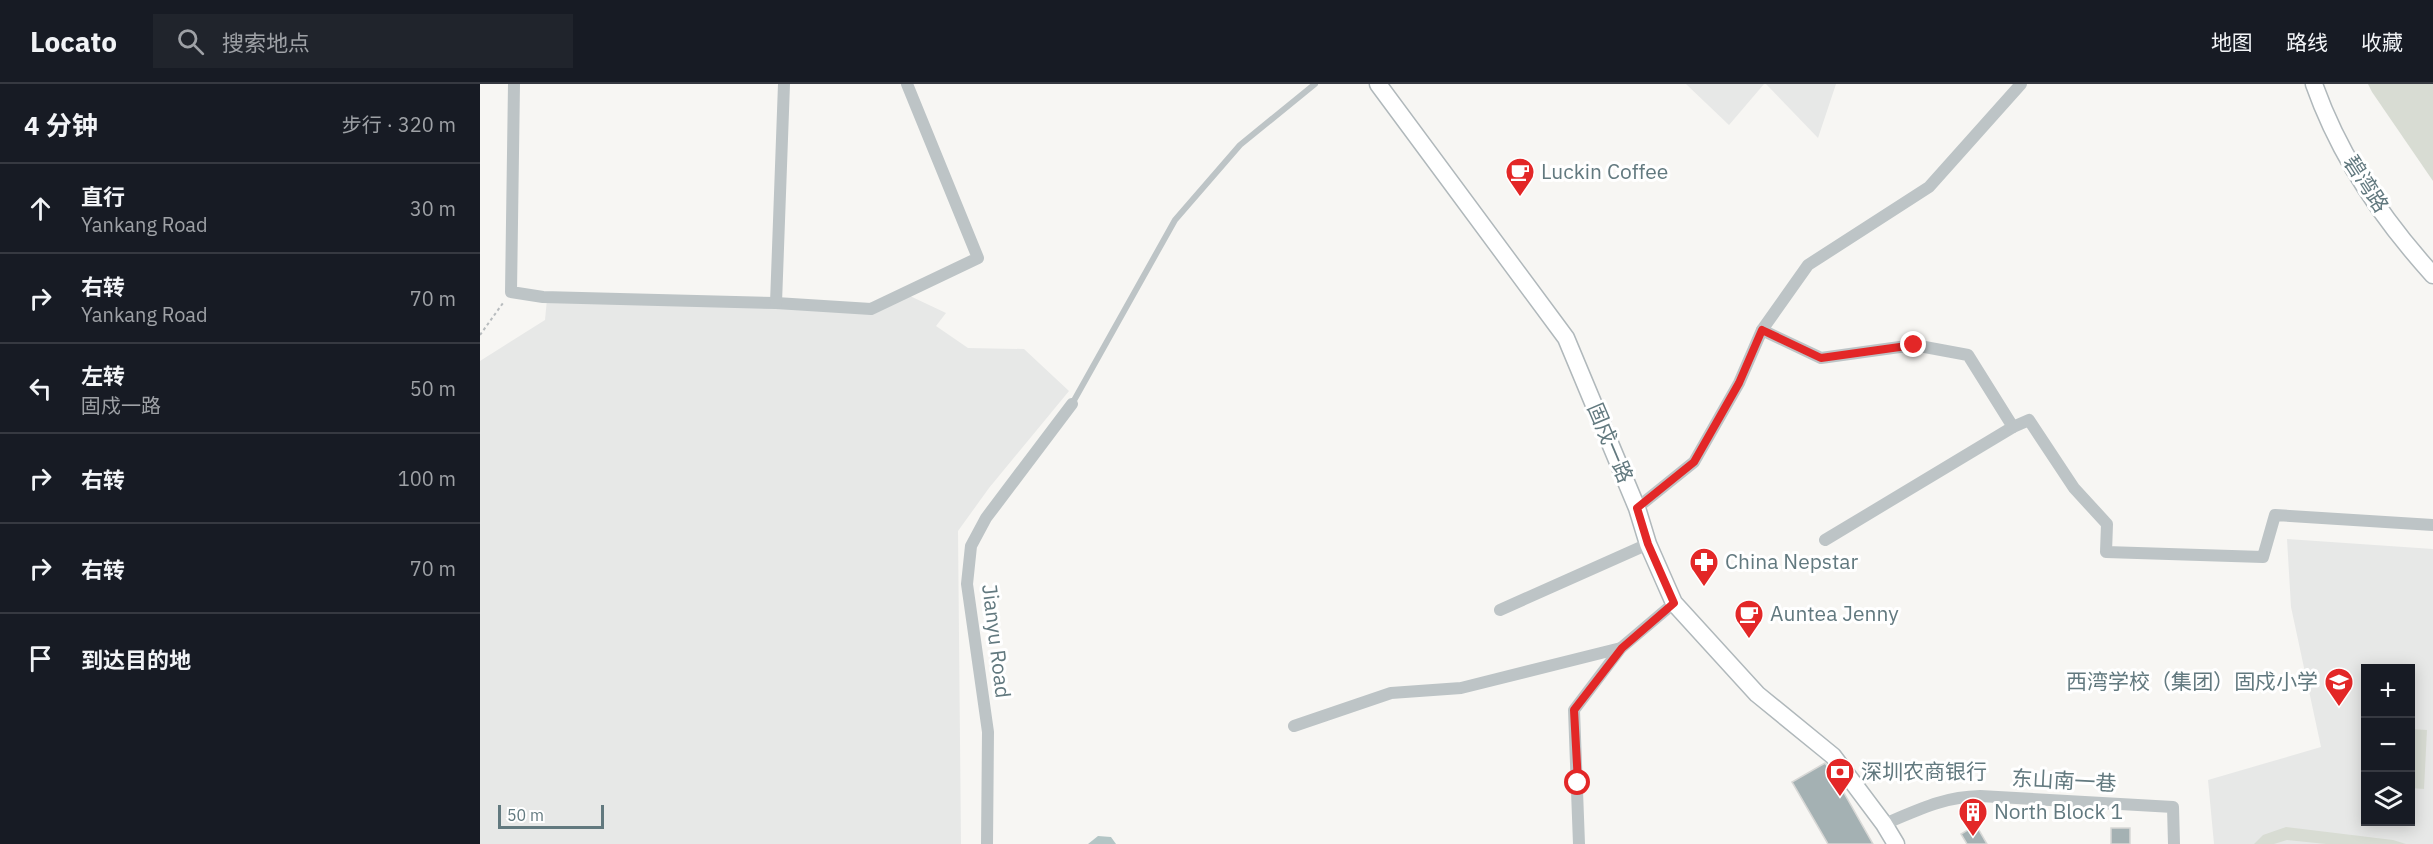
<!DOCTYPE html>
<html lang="zh">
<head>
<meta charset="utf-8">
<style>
	:root { --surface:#171b24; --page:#20242c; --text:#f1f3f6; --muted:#9ea1a6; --line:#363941 }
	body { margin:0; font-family:"IBM Plex Sans","Noto Sans SC",sans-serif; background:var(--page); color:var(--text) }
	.controls { position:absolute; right:18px; bottom:18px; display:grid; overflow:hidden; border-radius:0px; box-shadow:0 3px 15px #0003 }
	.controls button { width:54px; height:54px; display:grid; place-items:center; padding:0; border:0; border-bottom:2px solid var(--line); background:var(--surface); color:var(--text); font:30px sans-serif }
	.scale { position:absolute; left:18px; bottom:15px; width:106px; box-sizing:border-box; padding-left:6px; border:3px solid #62797f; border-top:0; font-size:16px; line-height:21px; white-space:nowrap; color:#62797f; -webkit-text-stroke:4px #fff; paint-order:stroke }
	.stop { position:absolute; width:18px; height:18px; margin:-14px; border:4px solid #e32727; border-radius:50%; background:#fff }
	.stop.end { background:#e32727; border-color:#fff; box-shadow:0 2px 6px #0008 }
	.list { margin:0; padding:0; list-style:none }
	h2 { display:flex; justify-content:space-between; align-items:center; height:78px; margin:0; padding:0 24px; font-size:26px }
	h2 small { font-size:20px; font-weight:400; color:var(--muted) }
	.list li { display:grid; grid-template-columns:39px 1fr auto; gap:18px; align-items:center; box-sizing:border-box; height:90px; padding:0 24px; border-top:2px solid var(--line) }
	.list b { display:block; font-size:22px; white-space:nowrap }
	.list p { margin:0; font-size:20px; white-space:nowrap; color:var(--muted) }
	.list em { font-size:20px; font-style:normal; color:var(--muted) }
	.icon { flex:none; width:33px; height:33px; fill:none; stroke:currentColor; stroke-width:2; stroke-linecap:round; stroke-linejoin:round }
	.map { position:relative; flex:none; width:1953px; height:760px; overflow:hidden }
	header { display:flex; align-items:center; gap:36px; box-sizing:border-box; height:84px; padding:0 30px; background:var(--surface); border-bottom:2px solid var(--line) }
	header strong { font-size:28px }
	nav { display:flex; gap:33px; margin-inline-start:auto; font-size:21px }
	.search { width:420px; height:54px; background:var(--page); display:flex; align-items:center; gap:15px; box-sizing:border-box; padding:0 21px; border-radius:0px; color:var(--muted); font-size:22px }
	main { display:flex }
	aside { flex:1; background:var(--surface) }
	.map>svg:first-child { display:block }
	.built { fill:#e7e8e7; fill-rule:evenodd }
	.green { fill:#d8dcd3 }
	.water { fill:#b3c5c5 }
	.building { fill:#a4b1b3; stroke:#d8d8d6; stroke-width:1.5 }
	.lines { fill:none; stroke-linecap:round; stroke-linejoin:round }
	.secondary-casing { stroke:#b0b8bb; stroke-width:19 }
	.path { stroke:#b8bcbe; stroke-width:2; stroke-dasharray:3 3; stroke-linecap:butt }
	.lane { stroke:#bdc4c6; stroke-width:6 }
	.street { stroke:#bdc4c6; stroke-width:12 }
	.secondary { stroke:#fff; stroke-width:16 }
	.route { stroke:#e32727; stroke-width:8 }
	.labels { text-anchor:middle; stroke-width:6; stroke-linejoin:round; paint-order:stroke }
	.poi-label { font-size:21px; fill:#62797f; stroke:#fff; text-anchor:start }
	.street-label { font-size:21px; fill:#62797f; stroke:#fff }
</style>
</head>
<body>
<header>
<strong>Locato</strong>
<div class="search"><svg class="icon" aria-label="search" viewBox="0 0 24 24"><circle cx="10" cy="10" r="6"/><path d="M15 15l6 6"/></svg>搜索地点</div>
<nav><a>地图</a><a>路线</a><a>收藏</a></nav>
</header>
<main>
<aside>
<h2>4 分钟<small>步行 · 320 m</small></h2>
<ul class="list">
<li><svg class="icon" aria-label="ahead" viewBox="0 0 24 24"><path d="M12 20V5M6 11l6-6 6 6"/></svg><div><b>直行</b><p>Yankang Road</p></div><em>30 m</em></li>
<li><svg class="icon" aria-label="right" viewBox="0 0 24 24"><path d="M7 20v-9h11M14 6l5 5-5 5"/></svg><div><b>右转</b><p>Yankang Road</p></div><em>70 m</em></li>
<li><svg class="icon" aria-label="left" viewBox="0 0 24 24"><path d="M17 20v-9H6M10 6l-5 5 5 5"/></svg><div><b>左转</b><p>固戍一路</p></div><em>50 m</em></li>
<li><svg class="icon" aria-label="right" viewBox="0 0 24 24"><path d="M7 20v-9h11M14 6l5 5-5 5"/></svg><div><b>右转</b></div><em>100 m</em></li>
<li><svg class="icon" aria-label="right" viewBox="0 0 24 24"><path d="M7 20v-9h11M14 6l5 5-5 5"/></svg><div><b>右转</b></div><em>70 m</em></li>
<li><svg class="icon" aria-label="arrive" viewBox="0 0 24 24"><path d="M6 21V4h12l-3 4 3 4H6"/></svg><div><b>到达目的地</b></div></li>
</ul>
</aside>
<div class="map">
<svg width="1953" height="760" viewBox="0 0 1953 760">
	<rect width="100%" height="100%" fill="#f7f6f3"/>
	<g class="built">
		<path d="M 1206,0 L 1284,0 L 1249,41 Z"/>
		<path d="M 1286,0 L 1356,0 L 1338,54 Z"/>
		<path d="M 430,212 L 466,229 L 456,242 L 488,264 L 544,265 L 589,307 L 509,404 L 478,447 L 481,760 L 0,760 L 0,277 L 65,236 L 67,215 L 391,225 Z"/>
		<path d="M 1807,455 L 1953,465 L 1953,760 L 1734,760 L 1728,696 L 1841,663 L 1811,523 ZM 1886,584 L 1930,584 L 1930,738 L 1886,738 Z"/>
	</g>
	<g class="green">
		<path d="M 1888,0 L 1953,0 L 1953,97 L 1892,8 Z"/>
		<path d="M 1931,645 L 1947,646 L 1944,705 L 1931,704 Z"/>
		<path d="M 1806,743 L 1913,756 L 1926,760 L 1846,760 L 1807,756 L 1794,760 L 1774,760 L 1783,751 Z"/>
	</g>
	<path class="water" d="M 618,752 L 631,753 L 636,760 L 608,760 Z"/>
	<g class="building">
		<path d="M 1345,679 L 1352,688 L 1393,760 L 1348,760 L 1312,698 Z"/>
		<path d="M 1496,741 L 1507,760 L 1487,760 L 1481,750 Z"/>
		<rect x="1631" y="744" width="19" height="16"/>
	</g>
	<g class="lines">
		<g class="secondary-casing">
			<g id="secondary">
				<path d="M 898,0 L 1086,254 L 1157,424 L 1168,460 L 1194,519 L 1277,610 L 1353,672 L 1404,740 L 1416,760"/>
				<path d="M 1834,0 C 1859,71 1903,136 1953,191"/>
			</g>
		</g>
		<path class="path" d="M 0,251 L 23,219"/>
		<path class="lane" d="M 592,320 L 695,136 L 760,61 L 835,0"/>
		<g class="street">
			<path d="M 34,0 L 31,208 L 63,213 L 296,219 L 391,225 L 498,174 L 427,0"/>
			<path d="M 296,219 L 304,0"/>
			<path d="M 1282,246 L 1341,274 L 1434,261 L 1488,271 L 1533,343 L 1345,456"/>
			<path d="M 1533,343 L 1549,336 L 1594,404 L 1627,440 L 1626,468 L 1783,473 L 1795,431 L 1953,441"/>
			<path d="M 1157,424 L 1214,378 L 1259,299 L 1282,246 L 1328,181 L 1449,103 L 1541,0"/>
			<path d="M 1020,526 L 1168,460"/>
			<path d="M 814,642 L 911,609 L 981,604 L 1141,564"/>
			<path d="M 1404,740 C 1438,726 1462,713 1500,712 L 1693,723 L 1694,760"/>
			<path d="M 507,760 L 508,648 L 487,500 L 491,462 L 506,434 L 592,320"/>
			<path d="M 1099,760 L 1094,626 L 1141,564 L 1194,519"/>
		</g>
		<use href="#secondary" class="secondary"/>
	</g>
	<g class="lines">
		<path class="route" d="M 1098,699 L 1094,626 L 1142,564 L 1194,519 L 1168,460 L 1157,424 L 1214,378 L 1259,299 L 1282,246 L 1341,274 L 1434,261"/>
	</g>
	<defs>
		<g id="cafe-pin" transform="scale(1.5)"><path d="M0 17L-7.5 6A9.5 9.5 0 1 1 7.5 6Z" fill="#e32727" stroke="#fff"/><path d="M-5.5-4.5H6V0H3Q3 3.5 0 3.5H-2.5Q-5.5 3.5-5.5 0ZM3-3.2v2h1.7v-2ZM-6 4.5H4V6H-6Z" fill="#fff"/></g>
		<g id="pharmacy-pin" transform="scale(1.5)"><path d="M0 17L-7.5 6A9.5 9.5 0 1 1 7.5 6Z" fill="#e32727" stroke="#fff"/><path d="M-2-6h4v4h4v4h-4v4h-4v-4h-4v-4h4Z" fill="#fff"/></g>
		<g id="school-pin" transform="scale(1.5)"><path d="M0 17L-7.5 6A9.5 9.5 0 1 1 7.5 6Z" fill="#e32727" stroke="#fff"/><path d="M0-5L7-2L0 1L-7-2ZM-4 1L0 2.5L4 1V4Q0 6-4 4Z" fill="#fff"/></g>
		<g id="bank-pin" transform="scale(1.5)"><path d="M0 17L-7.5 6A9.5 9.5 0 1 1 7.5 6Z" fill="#e32727" stroke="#fff"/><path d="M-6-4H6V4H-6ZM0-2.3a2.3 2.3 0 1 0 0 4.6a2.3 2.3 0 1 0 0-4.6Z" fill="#fff"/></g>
		<g id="building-pin" transform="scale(1.5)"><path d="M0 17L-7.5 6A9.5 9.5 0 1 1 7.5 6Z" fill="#e32727" stroke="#fff"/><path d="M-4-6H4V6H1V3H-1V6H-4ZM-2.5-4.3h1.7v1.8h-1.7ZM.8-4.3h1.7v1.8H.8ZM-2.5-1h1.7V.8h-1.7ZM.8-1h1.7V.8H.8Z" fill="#fff"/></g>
	</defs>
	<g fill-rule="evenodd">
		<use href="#cafe-pin" x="1040" y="88"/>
		<use href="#pharmacy-pin" x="1224" y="478"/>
		<use href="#cafe-pin" x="1269" y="530"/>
		<use href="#school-pin" x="1859" y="598"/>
		<use href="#bank-pin" x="1360" y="688"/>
		<use href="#building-pin" x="1493" y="728"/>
	</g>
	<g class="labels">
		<g class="poi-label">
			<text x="1061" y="95">Luckin Coffee</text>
			<text x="1245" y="485">China Nepstar</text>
			<text x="1290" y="537">Auntea Jenny</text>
			<text x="1838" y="605" text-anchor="end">西湾学校（集团）固戍小学</text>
			<text x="1381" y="695">深圳农商银行</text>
			<text x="1514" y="735">North Block 1</text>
		</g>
		<g class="street-label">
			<text transform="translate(1886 100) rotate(57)" y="7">碧湾路</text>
			<text transform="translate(1130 359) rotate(67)" y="7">固戍一路</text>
			<text transform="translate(516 557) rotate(83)" y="7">Jianyu Road</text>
			<text transform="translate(1584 697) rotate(3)" y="7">东山南一巷</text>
		</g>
	</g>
</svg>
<div class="controls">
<button>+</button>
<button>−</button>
<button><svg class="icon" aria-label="layers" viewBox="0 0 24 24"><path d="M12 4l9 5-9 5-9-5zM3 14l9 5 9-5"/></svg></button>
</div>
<div class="scale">50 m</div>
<div class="stop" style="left:1098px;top:699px"></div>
<div class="stop end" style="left:1434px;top:261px"></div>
</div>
</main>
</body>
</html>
